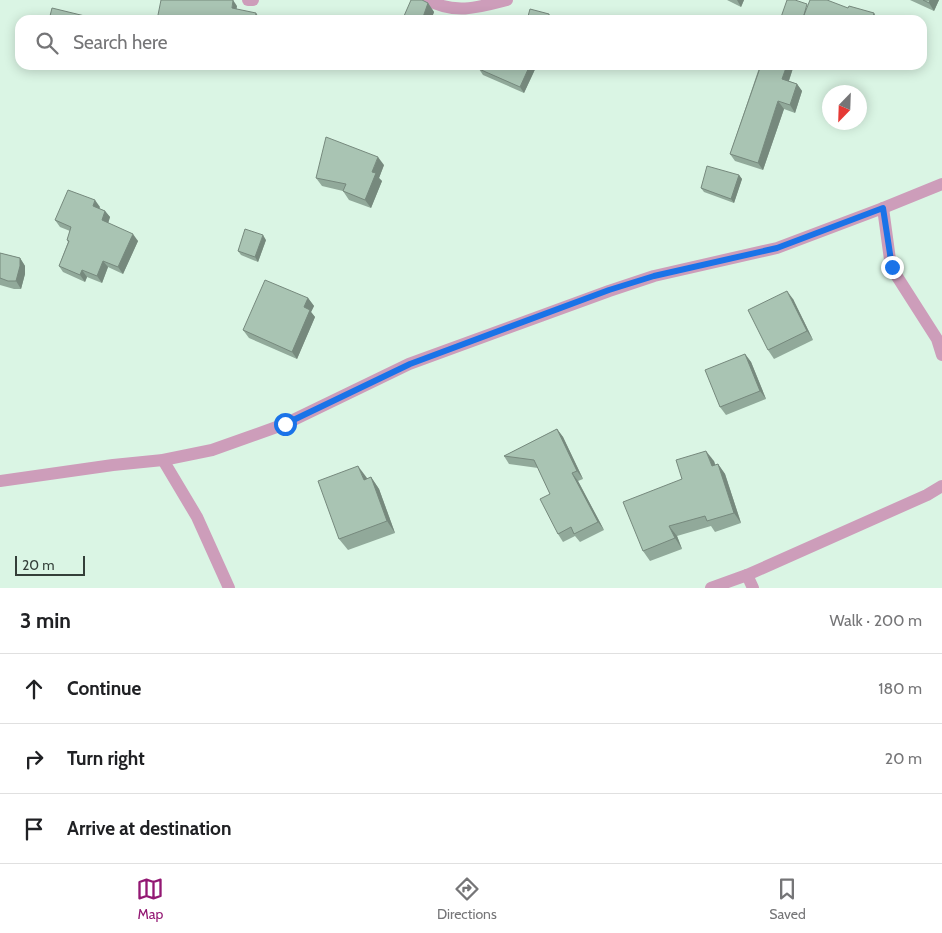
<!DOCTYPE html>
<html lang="en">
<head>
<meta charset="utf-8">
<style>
	:root { --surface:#fff; --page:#f6f6f6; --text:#202124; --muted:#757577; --line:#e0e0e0; --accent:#931873 }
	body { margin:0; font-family:Cabin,sans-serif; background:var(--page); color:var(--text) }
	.compass { position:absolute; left:822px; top:85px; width:45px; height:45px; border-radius:50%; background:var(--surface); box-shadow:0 2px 12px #0003; rotate:203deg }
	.scale { position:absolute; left:15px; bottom:12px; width:70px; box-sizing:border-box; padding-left:5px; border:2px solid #343f39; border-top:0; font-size:14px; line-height:18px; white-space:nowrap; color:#343f39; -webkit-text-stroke:4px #daf5e4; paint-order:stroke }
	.stop { position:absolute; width:15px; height:15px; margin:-11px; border:4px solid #1a73e8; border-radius:50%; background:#fff }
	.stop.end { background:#1a73e8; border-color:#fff; box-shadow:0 1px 5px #0008 }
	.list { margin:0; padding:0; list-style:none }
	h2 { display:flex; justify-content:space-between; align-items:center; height:65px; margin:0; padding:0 20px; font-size:21px }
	h2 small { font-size:16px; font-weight:400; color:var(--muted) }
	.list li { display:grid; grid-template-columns:32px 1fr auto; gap:15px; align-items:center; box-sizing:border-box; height:70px; padding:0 20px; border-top:1px solid var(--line) }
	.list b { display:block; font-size:19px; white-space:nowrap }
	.list em { font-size:16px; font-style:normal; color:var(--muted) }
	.icon { flex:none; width:28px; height:28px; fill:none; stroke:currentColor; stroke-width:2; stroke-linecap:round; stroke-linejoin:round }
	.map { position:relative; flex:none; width:942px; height:588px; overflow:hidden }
	.search { position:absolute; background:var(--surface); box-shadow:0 2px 12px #0003; left:15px; right:15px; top:15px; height:55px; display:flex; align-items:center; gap:12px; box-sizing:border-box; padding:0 18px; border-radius:15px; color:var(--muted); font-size:19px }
	.sheet { height:275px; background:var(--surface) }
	nav { display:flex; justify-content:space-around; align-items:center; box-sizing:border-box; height:70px; border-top:1px solid var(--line); background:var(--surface); font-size:14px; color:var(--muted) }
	nav a { display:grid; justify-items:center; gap:2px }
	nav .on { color:var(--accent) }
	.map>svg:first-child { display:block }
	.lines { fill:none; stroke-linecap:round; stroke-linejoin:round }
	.minor { stroke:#cd9dba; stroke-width:12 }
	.wall { fill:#91a99a }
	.shaded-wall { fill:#76897d }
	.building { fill:#a9c4b3; stroke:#76897d }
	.route { stroke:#1a73e8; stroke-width:6 }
</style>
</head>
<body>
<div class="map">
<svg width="942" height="588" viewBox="0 0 942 588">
	<rect width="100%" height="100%" fill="#daf5e4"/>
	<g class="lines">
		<g class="minor">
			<path d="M 248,0 L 253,0"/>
			<path d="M 428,0 C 455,15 480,7 507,0"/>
			<path d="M 883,208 L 891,267 L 937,339 L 942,355"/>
			<path d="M 163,460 L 197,517 L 229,588"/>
			<path d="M 0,481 L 113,465 L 163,460 L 212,450 L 285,424 L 409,364 L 609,291 L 654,276 L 777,248 L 883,208 L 942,184"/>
			<path d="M 747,575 L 927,495 L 942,486"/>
			<path d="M 711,588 L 747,575 L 753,588"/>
		</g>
	</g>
	<g class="wall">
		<path d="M 727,0 L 744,0 L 741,7 Z"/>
		<path d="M 910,0 L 939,0 L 934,11 Z"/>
		<path d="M 428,3 L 434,12 L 431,20 L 407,20 L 404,16 Z"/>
		<path d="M 537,65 L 524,93 L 483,75 L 479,69 Z"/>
		<path d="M 757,65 L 794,65 L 789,81 L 797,84 L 802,91 L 795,113 L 784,109 L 763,170 L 735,161 L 730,154 L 759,68 Z"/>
		<path d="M 384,165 L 379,178 L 382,181 L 371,208 L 349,200 L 343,191 L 322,186 L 316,178 Z"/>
		<path d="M 739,175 L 742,179 L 734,203 L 704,192 L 701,188 Z"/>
		<path d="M 100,207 L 99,208 L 105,211 L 110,217 L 108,223 L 138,241 L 123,274 L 108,267 L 102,283 L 87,277 L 85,282 L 63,272 L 59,266 L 68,242 L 67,240 L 70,231 L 60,227 L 55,220 Z"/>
		<path d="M 266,240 L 258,262 L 241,255 L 238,251 Z"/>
		<path d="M 0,253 L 20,258 L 25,266 L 25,274 L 21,289 L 14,289 L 0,285 Z"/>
		<path d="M 308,298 L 314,306 L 311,312 L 315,317 L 297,359 L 249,338 L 243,330 Z"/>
		<path d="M 793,299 L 813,340 L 774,359 L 768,350 Z"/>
		<path d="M 745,354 L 751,362 L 766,399 L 726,415 L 720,407 Z"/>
		<path d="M 557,429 L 563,437 L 583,479 L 578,481 L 604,530 L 580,542 L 575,536 L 563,542 L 558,534 L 550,494 L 538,468 L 509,464 L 504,456 Z"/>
		<path d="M 714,461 L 715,465 L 718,464 L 725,474 L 741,523 L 715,532 L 711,526 L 677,536 L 682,549 L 650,561 L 643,551 L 682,479 Z"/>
		<path d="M 371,477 L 379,489 L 395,533 L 348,550 L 339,539 L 367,479 Z"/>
	</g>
	<g class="shaded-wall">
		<path d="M 233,0 L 237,6 L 236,14 L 232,8 Z"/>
		<path d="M 737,0 L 744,0 L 741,7 Z"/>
		<path d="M 930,0 L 939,0 L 934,11 L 929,3 Z"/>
		<path d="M 428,3 L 434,12 L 431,20 L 422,20 Z"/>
		<path d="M 256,13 L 261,20 L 255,20 Z"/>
		<path d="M 874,13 L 878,20 L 872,20 Z"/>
		<path d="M 549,14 L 553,20 L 548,20 Z"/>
		<path d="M 530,65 L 537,65 L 524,93 L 520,87 Z"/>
		<path d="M 787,65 L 794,65 L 787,86 L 782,79 Z"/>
		<path d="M 797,84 L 802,91 L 795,113 L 790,105 Z"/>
		<path d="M 778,101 L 784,109 L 763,170 L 758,163 Z"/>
		<path d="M 378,157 L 384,165 L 379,178 L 382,181 L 371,208 L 365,200 L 372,172 Z"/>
		<path d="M 739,175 L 742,179 L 734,203 L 731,199 Z"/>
		<path d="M 95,200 L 100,207 L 97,213 L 93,206 Z"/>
		<path d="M 105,211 L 110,217 L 107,227 L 102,220 Z"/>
		<path d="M 133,234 L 138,241 L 123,274 L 118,267 Z"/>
		<path d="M 263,235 L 266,240 L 258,262 L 255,257 Z"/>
		<path d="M 20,258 L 25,266 L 25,274 L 21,289 L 16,281 Z"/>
		<path d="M 103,261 L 108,267 L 102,283 L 97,276 Z"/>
		<path d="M 82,270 L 87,277 L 85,282 L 80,275 Z"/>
		<path d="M 787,291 L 793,299 L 813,340 L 807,331 Z"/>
		<path d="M 308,298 L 314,306 L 311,312 L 315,317 L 297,359 L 292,352 L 304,307 Z"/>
		<path d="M 745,354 L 751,362 L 766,399 L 760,391 Z"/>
		<path d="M 557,429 L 563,437 L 583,479 L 577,471 Z"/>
		<path d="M 706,451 L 714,461 L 719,477 L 712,466 Z"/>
		<path d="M 718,464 L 725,474 L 741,523 L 734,513 Z"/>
		<path d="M 358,466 L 367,478 L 372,492 L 364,480 Z"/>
		<path d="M 572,473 L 578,481 L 604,530 L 598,522 Z"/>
		<path d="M 371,477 L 379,489 L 395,533 L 387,521 Z"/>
		<path d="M 669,526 L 677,536 L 682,549 L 675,538 Z"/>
	</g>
	<g class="building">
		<path d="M 161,0 L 233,0 L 232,8 L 256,13 L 255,20 L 157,20 Z"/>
		<path d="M 411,0 L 422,0 L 428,3 L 422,20 L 414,20 L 404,16 Z"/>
		<path d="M 787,0 L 795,0 L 807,4 L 804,15 L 810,0 L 827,0 L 848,8 L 849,6 L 874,13 L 872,20 L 809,20 L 803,17 L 802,20 L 780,20 Z"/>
		<path d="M 923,0 L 930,0 L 929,3 Z"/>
		<path d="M 52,8 L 93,18 L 93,20 L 49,20 Z"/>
		<path d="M 530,9 L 549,14 L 548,20 L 527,20 Z"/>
		<path d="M 480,65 L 530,65 L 520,87 L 479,69 Z"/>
		<path d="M 761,65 L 787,65 L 782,79 L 797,84 L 790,105 L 778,101 L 758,163 L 730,154 Z"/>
		<path d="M 326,137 L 378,157 L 372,172 L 376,173 L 365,200 L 343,191 L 346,184 L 316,178 Z"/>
		<path d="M 707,166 L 739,175 L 731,199 L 701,188 Z"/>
		<path d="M 68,190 L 95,200 L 93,206 L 105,211 L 102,220 L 133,234 L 118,267 L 103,261 L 97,276 L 82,270 L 80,275 L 59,266 L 69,241 L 67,240 L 71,227 L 55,220 Z"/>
		<path d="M 245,229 L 263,235 L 255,257 L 238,251 Z"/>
		<path d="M 0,253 L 20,258 L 20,266 L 16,281 L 8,281 L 0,278 Z"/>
		<path d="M 265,280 L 308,298 L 304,307 L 310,310 L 292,352 L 243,330 Z"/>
		<path d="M 787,291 L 807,331 L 768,350 L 748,310 Z"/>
		<path d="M 745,354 L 760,391 L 720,407 L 705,370 Z"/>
		<path d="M 557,429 L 577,471 L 572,473 L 598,522 L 574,534 L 571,527 L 558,534 L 540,499 L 550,494 L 534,460 L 504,456 Z"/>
		<path d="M 706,451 L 712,466 L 718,464 L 734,513 L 707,521 L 705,516 L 669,526 L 675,538 L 643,551 L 623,502 L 682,479 L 676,460 Z"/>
		<path d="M 358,466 L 364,480 L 371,477 L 387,521 L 339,539 L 318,481 Z"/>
	</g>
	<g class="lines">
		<path class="route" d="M 285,424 L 410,364 L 609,290 L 654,276 L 777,248 L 883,208 L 892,267"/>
	</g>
</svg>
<svg class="compass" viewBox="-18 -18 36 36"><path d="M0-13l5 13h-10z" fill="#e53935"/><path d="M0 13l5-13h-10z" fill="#757577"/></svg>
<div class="scale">20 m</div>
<div class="stop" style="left:285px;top:424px"></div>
<div class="stop end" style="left:892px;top:267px"></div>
<div class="search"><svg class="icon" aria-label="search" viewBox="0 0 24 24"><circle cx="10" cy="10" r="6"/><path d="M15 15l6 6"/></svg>Search here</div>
</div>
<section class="sheet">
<h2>3 min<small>Walk · 200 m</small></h2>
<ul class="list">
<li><svg class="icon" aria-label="ahead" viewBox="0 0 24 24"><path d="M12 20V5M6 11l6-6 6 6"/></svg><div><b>Continue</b></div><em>180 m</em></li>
<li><svg class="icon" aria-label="right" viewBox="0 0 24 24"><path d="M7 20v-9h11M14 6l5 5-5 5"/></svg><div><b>Turn right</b></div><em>20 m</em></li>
<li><svg class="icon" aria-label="arrive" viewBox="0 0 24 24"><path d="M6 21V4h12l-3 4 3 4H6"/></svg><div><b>Arrive at destination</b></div></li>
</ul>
</section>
<nav>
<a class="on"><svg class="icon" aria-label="map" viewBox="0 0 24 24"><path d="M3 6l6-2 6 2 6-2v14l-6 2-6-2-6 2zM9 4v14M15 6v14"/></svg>Map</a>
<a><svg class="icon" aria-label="directions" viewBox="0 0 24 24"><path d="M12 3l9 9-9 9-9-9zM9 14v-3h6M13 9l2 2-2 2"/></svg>Directions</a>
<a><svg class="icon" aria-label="saved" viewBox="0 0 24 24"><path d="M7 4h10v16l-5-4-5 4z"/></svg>Saved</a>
</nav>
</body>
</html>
